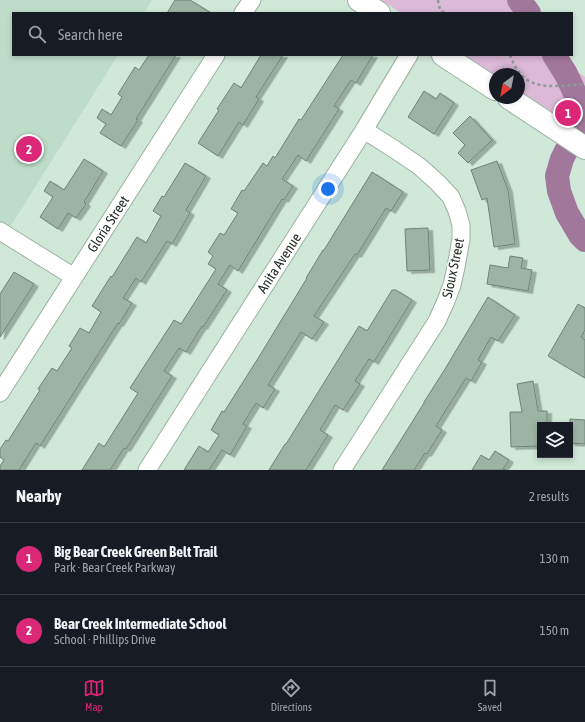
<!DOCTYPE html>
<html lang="en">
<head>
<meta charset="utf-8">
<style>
	:root { --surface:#171b24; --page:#242831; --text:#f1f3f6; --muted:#9ea1a6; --line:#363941; --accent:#db2777 }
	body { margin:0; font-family:"Asap Condensed",sans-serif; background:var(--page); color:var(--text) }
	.controls { position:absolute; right:12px; bottom:12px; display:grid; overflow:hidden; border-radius:0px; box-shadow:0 2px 6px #0003 }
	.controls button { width:36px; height:36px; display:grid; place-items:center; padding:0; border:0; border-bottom:1px solid var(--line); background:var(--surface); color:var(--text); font:20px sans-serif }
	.compass { position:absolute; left:489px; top:68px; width:36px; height:36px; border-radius:50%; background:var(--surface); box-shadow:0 2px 6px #0003; rotate:212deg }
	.you { position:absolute; left:328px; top:189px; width:14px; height:14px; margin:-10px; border:3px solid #fff; border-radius:50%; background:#1a73e8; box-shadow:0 0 0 6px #1a73e833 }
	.badge { display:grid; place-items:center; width:26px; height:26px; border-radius:50%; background:var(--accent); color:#fff; font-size:13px; font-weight:700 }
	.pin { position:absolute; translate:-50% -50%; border:2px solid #fff; box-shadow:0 1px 4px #0006 }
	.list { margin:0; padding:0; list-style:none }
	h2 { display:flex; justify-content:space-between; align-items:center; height:52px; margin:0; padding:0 16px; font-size:17px }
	h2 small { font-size:13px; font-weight:400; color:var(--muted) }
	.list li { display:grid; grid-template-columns:26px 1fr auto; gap:12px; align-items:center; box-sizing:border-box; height:72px; padding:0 16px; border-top:1px solid var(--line) }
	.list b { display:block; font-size:15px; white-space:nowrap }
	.list p { margin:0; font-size:13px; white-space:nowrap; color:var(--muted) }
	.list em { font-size:13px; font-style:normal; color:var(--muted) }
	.icon { flex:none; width:22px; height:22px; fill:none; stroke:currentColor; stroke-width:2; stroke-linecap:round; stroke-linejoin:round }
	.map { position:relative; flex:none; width:585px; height:470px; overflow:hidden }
	.search { position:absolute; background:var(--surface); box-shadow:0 2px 6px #0003; left:12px; right:12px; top:12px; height:44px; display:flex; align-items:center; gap:10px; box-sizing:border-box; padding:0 14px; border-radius:0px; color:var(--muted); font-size:15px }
	.sheet { height:196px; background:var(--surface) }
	nav { display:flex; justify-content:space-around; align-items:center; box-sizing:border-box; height:56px; border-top:1px solid var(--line); background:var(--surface); font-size:11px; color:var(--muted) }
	nav a { display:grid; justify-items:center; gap:2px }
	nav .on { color:var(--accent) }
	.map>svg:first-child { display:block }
	.built { fill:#beddc9 }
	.green { fill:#dcb9d7 }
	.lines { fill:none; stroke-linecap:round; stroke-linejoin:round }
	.river { stroke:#a1779c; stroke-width:24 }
	.building { fill:#9db4a4; stroke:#6e8476; filter:url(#shadow) }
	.minor-casing { stroke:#9bb2a3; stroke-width:19 }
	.major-casing { stroke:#9bb2a3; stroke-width:24 }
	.path { stroke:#8c9e92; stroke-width:2.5; stroke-dasharray:3 3; stroke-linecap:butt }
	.minor { stroke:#fff; stroke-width:17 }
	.major { stroke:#fff; stroke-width:22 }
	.labels { text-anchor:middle; stroke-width:3; stroke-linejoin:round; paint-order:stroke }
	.street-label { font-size:14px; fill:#262f29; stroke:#fff }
</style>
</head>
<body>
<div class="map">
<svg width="585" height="470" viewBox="0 0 585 470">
	<defs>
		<filter id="shadow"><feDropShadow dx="4.5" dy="2.5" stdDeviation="0" flood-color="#0004"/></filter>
	</defs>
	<rect width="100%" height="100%" fill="#d0e8d8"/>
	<path class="built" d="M 0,0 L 152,0 L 144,13 L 13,13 L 13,55 L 118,55 L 0,243 Z"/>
	<g class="green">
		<path d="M 381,0 L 518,0 L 527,13 L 401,13 Z"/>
		<path d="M 465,55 L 557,55 L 560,60 L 585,77 L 585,135 L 519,91 L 519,74 L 495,74 L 495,75 Z"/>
	</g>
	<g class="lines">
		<g class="river">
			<path d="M 519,0 L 529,13"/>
			<path d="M 554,55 L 566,74 L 579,102 L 578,127 L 562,159 L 557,176 L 559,191 L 567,213 L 580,235 L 585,240"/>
		</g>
	</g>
	<g class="building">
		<path d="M 175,0 L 190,0 L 211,13 L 167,13 Z"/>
		<path d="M 149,55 L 176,55 L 136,119 L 138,120 L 121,146 L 100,133 L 106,124 L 97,118 L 102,109 L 111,115 L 122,97 L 118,94 L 135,67 L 139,70 Z"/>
		<path d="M 261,55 L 283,55 L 256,97 L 259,99 L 243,125 L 239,122 L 218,156 L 198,143 L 219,110 L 217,109 L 234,83 L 241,88 Z"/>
		<path d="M 343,55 L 373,55 L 356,83 L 351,80 L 334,106 L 339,109 L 306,161 L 298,155 L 282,179 L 293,186 L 284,200 L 282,199 L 238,271 L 230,265 L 218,284 L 227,290 L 203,327 L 202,326 L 186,352 L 179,348 L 164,371 L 172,376 L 126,449 L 124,448 L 110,470 L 82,470 L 99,443 L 104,447 L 138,393 L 130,388 L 174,320 L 181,324 L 216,269 L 208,264 L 213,256 L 208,252 L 220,233 L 224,235 L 238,213 L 231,209 L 242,190 L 244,191 L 263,163 L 267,166 L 273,156 L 275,158 L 299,119 L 301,120 Z"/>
		<path d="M 424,91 L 436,99 L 440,93 L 454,103 L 434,134 L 408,117 Z"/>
		<path d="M 470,116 L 492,140 L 468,163 L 458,153 L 465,145 L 453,133 Z"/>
		<path d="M 84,159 L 103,171 L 84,202 L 86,204 L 76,218 L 68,213 L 58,229 L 40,217 L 53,197 L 44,191 L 50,181 L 64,190 Z"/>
		<path d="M 497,161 L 508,190 L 515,244 L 494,247 L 487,198 L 482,200 L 471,170 Z"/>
		<path d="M 185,163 L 206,176 L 186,210 L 190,213 L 172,244 L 167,241 L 141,282 L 136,278 L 123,298 L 132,303 L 119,324 L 118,323 L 40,446 L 36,443 L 19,470 L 0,470 L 0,466 L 4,460 L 0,457 L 0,449 L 6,440 L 8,441 L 40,390 L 38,389 L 52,368 L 57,371 L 72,348 L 69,346 L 80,328 L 89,333 L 101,312 L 92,306 L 111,276 L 112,277 L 137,237 L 146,243 L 161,216 L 153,211 L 162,196 L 164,197 Z"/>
		<path d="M 372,172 L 403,192 L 391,211 L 386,208 L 357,255 L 355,254 L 314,316 L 324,322 L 312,339 L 301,332 L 268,385 L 275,389 L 263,408 L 256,403 L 243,424 L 247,426 L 230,455 L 222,450 L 209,470 L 184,470 L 199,446 L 208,452 L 219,435 L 211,430 L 222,411 L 224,412 L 257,360 L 307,278 L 306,278 L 323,250 L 324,250 Z"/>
		<path d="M 428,228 L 430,270 L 407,271 L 405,229 Z"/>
		<path d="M 510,256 L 523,258 L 521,268 L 532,270 L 528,291 L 487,284 L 490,265 L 508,268 Z"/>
		<path d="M 14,272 L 34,284 L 0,337 L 0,294 Z"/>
		<path d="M 392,290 L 396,290 L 412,300 L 374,362 L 369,359 L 355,381 L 360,384 L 343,410 L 335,405 L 320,430 L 328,435 L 306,470 L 269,470 L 285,444 L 286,444 L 359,326 L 367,331 Z"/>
		<path d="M 488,297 L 515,315 L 498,341 L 491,337 L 478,360 L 482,362 L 471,381 L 466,378 L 436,426 L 442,430 L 427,454 L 425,453 L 414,470 L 382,470 L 424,403 L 424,402 L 445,369 Z"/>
		<path d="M 578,304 L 585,308 L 585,330 L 581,337 L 585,340 L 585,378 L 548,356 Z"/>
		<path d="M 533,381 L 538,411 L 547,411 L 547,425 L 540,425 L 540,446 L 511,447 L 510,412 L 522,412 L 517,384 Z"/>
		<path d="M 570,419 L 585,420 L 585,444 L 570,443 Z"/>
		<path d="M 495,451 L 509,460 L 503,469 L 506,470 L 472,470 L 481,455 L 489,460 Z"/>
	</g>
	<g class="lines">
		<g class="minor-casing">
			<g id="minor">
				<path d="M 243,13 L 252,0"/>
				<path d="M 0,231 L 74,277"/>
				<path d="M 0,393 L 216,55"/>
				<path d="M 147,470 L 364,130 L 409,55"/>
				<path d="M 342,470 L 437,321 L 446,301 L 452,285 L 456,267 L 461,239 L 461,225 L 457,211 L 451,197 L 438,183 L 419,166 L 394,149 L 364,130"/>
			</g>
		</g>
		<g class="major-casing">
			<g id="major">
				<path d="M 359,0 L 379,13"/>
				<path d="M 443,55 L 495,89"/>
				<path d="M 509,98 L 585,148"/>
			</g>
		</g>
		<g class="path">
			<path d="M 438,0 L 439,6 L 441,11 L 446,13"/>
			<path d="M 510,55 C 514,66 520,77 531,82 C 544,89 571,85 585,84"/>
		</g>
		<use href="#minor" class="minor"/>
		<use href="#major" class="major"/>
	</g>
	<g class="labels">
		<g class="street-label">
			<text transform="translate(108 224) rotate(-57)" y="5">Gloria Street</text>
			<text transform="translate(279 263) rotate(-57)" y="5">Anita Avenue</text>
			<text transform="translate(453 268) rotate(-78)" y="5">Sioux Street</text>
		</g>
	</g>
</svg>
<div class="controls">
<button><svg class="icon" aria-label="layers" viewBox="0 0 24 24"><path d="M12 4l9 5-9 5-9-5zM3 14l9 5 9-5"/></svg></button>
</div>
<svg class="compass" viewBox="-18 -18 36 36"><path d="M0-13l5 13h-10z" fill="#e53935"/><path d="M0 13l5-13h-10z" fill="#9ea1a6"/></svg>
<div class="you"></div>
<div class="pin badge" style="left:568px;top:113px">1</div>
<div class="pin badge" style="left:29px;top:149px">2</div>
<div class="search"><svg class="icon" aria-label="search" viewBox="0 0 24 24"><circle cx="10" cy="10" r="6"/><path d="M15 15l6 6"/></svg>Search here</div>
</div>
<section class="sheet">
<h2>Nearby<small>2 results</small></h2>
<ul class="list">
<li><span class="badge">1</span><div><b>Big Bear Creek Green Belt Trail</b><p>Park · Bear Creek Parkway</p></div><em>130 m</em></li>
<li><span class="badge">2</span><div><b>Bear Creek Intermediate School</b><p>School · Phillips Drive</p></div><em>150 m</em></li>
</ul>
</section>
<nav>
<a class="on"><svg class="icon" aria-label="map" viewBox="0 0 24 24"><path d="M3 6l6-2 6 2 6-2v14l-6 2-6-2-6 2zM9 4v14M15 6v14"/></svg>Map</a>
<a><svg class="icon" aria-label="directions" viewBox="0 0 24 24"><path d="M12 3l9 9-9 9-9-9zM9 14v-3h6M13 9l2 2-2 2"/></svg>Directions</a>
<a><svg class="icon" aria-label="saved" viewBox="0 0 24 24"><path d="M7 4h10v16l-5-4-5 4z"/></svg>Saved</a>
</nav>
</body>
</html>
